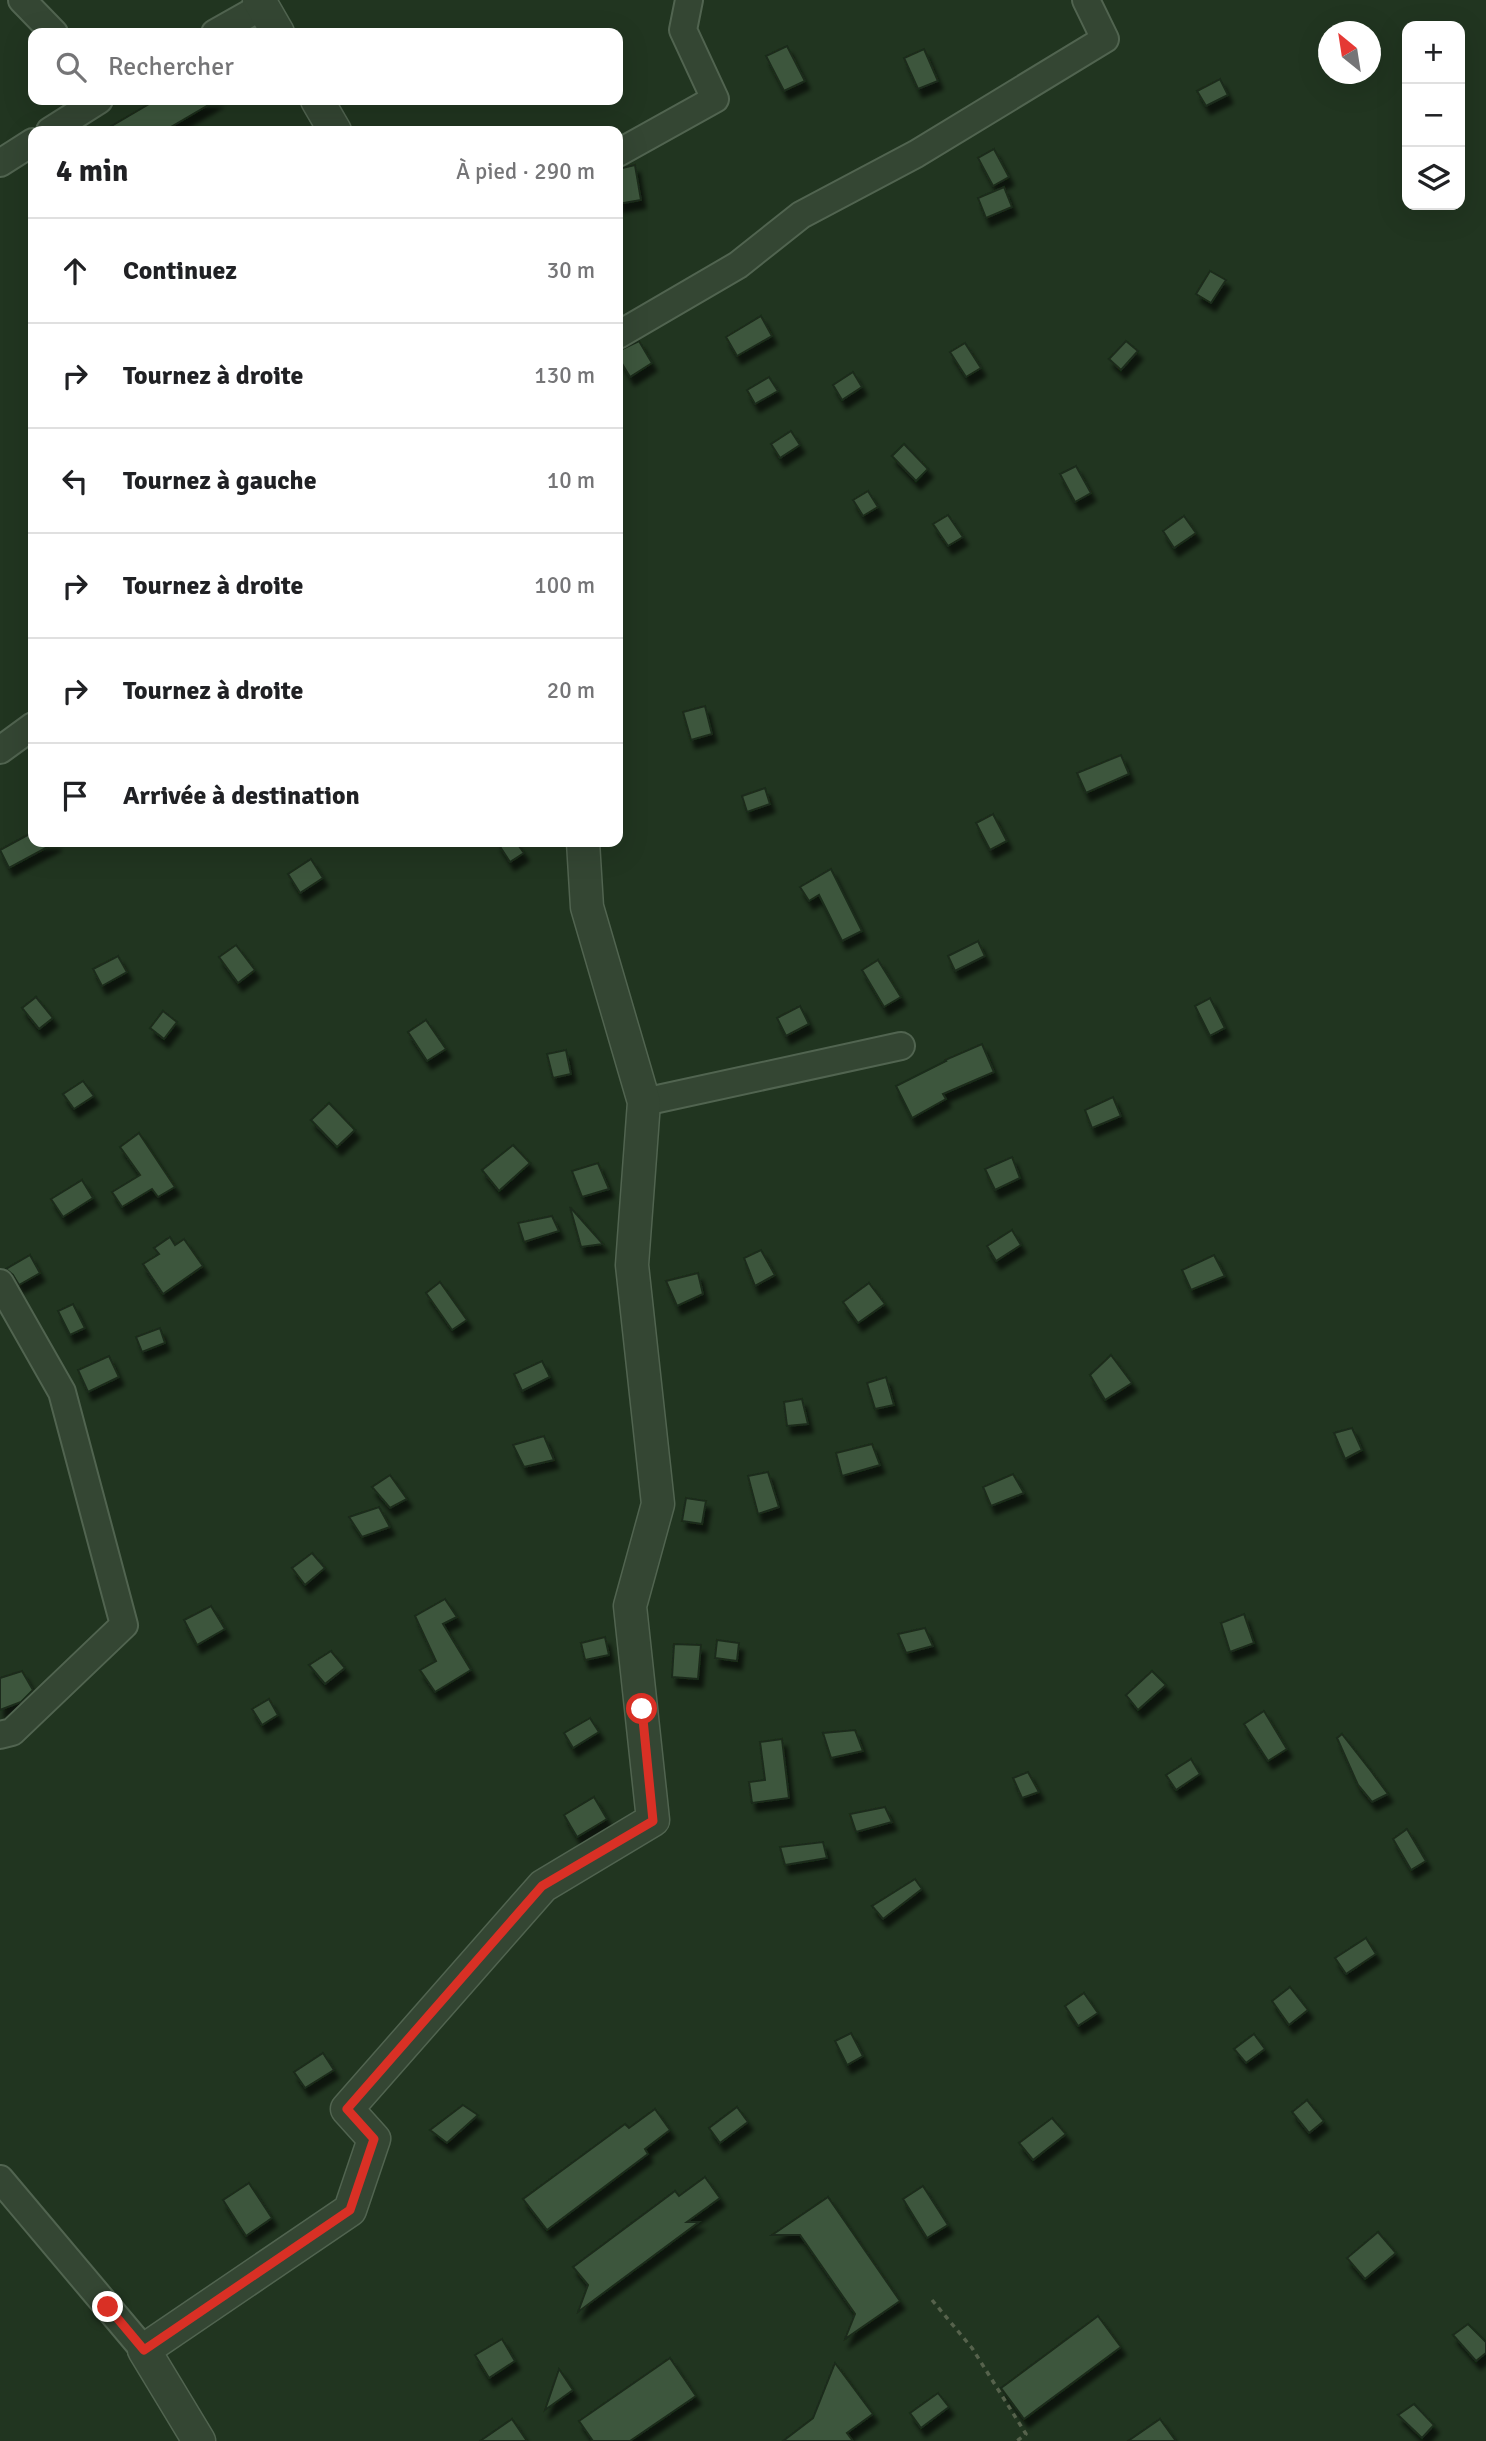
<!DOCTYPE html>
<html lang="fr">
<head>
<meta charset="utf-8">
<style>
	:root { --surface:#fff; --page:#f6f6f6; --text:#202124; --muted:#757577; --line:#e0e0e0 }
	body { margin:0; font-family:Signika,sans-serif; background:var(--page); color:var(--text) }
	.controls { position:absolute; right:21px; top:21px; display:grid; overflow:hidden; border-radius:14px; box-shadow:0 7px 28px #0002 }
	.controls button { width:63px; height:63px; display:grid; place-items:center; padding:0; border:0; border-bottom:2px solid var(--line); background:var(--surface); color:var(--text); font:35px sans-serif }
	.compass { position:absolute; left:1318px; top:21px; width:63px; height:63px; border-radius:50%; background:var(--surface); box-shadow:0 7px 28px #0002; rotate:330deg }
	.stop { position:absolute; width:21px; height:21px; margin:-16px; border:5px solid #d93025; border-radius:50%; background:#fff }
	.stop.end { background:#d93025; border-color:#fff; box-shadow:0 2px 7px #0008 }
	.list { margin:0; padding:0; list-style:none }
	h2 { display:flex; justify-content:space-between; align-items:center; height:91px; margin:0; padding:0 28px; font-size:30px }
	h2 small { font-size:23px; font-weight:400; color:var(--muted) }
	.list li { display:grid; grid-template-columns:46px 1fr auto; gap:21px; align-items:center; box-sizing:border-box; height:105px; padding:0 28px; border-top:2px solid var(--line) }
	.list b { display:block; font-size:26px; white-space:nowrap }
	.list em { font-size:23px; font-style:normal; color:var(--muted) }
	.icon { flex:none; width:38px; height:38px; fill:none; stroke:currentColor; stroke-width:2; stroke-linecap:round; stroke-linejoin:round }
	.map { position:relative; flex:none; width:1486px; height:2441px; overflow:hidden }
	.search { position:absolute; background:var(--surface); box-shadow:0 7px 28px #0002; left:28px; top:28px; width:595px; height:77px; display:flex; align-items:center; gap:18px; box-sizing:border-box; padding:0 24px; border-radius:14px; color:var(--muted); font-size:26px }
	.panel { position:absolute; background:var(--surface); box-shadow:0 7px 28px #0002; left:28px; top:126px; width:595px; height:721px; border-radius:14px }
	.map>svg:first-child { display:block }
	.building { fill:#3d563c; stroke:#1b2c1a; stroke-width:2; filter:url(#shadow) }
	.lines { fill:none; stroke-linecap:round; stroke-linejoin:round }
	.minor-casing { stroke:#516450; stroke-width:30 }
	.tertiary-casing { stroke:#516450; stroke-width:35 }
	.path { stroke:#56624c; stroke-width:3.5; stroke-dasharray:5 5; stroke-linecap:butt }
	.minor { stroke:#344633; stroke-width:26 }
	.tertiary { stroke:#344633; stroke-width:32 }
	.route { stroke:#d93025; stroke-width:9 }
</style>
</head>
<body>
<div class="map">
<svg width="1486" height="2441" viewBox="0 0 1486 2441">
	<defs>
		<filter id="shadow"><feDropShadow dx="4.5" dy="8" stdDeviation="2" flood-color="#0009"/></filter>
	</defs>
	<rect width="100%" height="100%" fill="#213520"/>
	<g class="building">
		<path d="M 787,46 L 805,81 L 784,91 L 766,56 Z"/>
		<path d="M 924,49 L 938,81 L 918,89 L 904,58 Z"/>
		<path d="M 1220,79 L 1228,95 L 1206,106 L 1197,91 Z"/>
		<path d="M 156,100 L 217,100 L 164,131 L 103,131 Z"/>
		<path d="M 994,149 L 1009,177 L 993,186 L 978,158 Z"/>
		<path d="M 635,165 L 641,200 L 618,204 L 618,169 Z"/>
		<path d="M 1004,187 L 1012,207 L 986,218 L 978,198 Z"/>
		<path d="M 1210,271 L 1226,280 L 1211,303 L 1196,294 Z"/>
		<path d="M 761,316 L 772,336 L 737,356 L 726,337 Z"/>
		<path d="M 639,341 L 652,363 L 630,377 L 618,357 L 618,351 Z"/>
		<path d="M 1126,341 L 1138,351 L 1121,370 L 1109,359 Z"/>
		<path d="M 965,343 L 981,368 L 966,377 L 950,352 Z"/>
		<path d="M 853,372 L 862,387 L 842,400 L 833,385 Z"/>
		<path d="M 769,377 L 778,391 L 755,404 L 747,390 Z"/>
		<path d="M 791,431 L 800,445 L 780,458 L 771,444 Z"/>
		<path d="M 904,444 L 928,469 L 916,481 L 892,456 Z"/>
		<path d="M 1076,466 L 1091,493 L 1075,502 L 1060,474 Z"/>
		<path d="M 868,491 L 878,507 L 863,516 L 853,500 Z"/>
		<path d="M 948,515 L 963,537 L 948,546 L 933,524 Z"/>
		<path d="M 1184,516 L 1196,533 L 1174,548 L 1163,531 Z"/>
		<path d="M 705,706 L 712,734 L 691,740 L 683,712 Z"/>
		<path d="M 1121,755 L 1129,774 L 1086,793 L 1077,773 Z"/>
		<path d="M 765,788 L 770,804 L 747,812 L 742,796 Z"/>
		<path d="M 993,814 L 1007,841 L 990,850 L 976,823 Z"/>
		<path d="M 33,832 L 33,842 L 57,842 L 9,868 L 0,850 Z"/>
		<path d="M 497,842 L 516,842 L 524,853 L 510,862 Z"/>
		<path d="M 311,859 L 323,878 L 300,893 L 288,874 Z"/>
		<path d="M 831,869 L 862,931 L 842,941 L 819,895 L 809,901 L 800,887 Z"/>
		<path d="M 978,941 L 985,956 L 955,971 L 948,956 Z"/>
		<path d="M 236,945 L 255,970 L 238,983 L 219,957 Z"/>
		<path d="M 118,956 L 127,972 L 102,986 L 93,969 Z"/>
		<path d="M 878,960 L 901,997 L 884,1007 L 862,970 Z"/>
		<path d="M 36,997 L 53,1018 L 39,1029 L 22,1008 Z"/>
		<path d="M 1210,998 L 1225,1028 L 1210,1036 L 1195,1006 Z"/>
		<path d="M 800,1006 L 809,1024 L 786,1036 L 777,1018 Z"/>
		<path d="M 163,1011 L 177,1022 L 164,1039 L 150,1028 Z"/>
		<path d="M 426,1020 L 446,1049 L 427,1061 L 408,1032 Z"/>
		<path d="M 982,1044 L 994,1072 L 943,1094 L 946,1099 L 912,1118 L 896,1086 L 946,1061 L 945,1060 Z"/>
		<path d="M 566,1050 L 571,1074 L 553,1078 L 547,1054 Z"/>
		<path d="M 83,1081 L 94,1096 L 74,1109 L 63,1094 Z"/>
		<path d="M 1113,1097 L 1121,1116 L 1092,1128 L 1085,1110 Z"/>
		<path d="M 329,1103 L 355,1130 L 337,1147 L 311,1120 Z"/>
		<path d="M 139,1133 L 175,1187 L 158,1197 L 152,1189 L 122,1207 L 112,1192 L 140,1175 L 120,1147 Z"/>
		<path d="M 513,1145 L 530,1163 L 499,1191 L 482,1170 Z"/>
		<path d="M 1012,1157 L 1020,1178 L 995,1190 L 985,1169 Z"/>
		<path d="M 598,1163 L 609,1189 L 582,1197 L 572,1171 Z"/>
		<path d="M 82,1180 L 93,1198 L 63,1217 L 51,1199 Z"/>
		<path d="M 570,1207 L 603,1244 L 581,1247 Z"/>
		<path d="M 552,1216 L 559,1231 L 524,1242 L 518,1223 Z"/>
		<path d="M 1012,1230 L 1021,1245 L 996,1261 L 987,1246 Z"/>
		<path d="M 170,1237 L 175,1245 L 184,1239 L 203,1266 L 163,1294 L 143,1264 L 159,1254 L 154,1248 Z"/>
		<path d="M 761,1250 L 775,1275 L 755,1286 L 744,1258 Z"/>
		<path d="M 30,1255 L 40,1273 L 19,1285 L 13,1275 L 6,1269 Z"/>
		<path d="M 1214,1255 L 1225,1276 L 1191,1290 L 1182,1270 Z"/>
		<path d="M 698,1273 L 703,1294 L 677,1306 L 666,1281 Z"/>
		<path d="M 440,1282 L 467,1320 L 452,1330 L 426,1293 Z"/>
		<path d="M 869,1283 L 885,1304 L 858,1323 L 843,1302 Z"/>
		<path d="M 73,1304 L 85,1328 L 70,1335 L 58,1311 Z"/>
		<path d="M 160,1328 L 165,1343 L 142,1352 L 136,1337 Z"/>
		<path d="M 1111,1355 L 1132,1383 L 1105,1400 L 1090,1375 Z"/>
		<path d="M 109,1356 L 119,1377 L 88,1392 L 78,1370 Z"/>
		<path d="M 542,1361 L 550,1377 L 522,1391 L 514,1374 Z"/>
		<path d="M 886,1377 L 894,1405 L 875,1409 L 867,1383 Z"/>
		<path d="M 802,1399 L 808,1424 L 787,1426 L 784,1402 Z"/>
		<path d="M 1352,1428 L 1362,1450 L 1345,1459 L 1334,1433 Z"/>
		<path d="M 544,1436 L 554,1460 L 524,1467 L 513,1445 Z"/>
		<path d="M 872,1444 L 880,1465 L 842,1476 L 836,1453 Z"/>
		<path d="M 768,1472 L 779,1507 L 758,1514 L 748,1476 Z"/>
		<path d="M 1013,1474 L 1024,1493 L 991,1506 L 983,1487 Z"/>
		<path d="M 390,1475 L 407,1499 L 390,1508 L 372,1487 Z"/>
		<path d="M 686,1498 L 706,1501 L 702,1524 L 682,1521 Z"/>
		<path d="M 379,1507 L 390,1527 L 362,1537 L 349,1517 Z"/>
		<path d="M 312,1553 L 325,1568 L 305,1585 L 292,1568 Z"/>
		<path d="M 445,1599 L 457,1617 L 443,1624 L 471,1670 L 435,1692 L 420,1670 L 436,1661 L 415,1616 Z"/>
		<path d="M 211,1606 L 225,1629 L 197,1645 L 184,1620 Z"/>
		<path d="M 1244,1614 L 1254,1643 L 1230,1652 L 1221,1623 Z"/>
		<path d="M 925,1628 L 933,1646 L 906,1653 L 898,1634 Z"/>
		<path d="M 605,1637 L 609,1655 L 585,1660 L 581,1643 Z"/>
		<path d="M 717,1640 L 739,1643 L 737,1661 L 715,1658 Z"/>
		<path d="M 674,1644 L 701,1645 L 698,1679 L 672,1677 Z"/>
		<path d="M 331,1651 L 345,1668 L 325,1684 L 309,1665 Z"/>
		<path d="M 22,1671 L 33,1690 L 21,1702 L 0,1710 L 0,1678 Z"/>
		<path d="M 1152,1671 L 1166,1685 L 1138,1710 L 1126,1695 Z"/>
		<path d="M 269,1699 L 278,1715 L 262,1725 L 252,1709 Z"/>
		<path d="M 1264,1711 L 1287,1749 L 1268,1761 L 1244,1724 Z"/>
		<path d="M 590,1718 L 599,1732 L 573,1748 L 564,1733 Z"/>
		<path d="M 855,1730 L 863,1751 L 831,1758 L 823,1733 Z"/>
		<path d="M 1342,1734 L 1371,1771 L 1388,1794 L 1372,1802 L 1358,1785 L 1337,1738 Z"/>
		<path d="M 782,1739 L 789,1798 L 752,1803 L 749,1782 L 765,1780 L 760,1742 Z"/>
		<path d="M 1191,1759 L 1200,1774 L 1176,1790 L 1166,1775 Z"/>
		<path d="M 1028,1772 L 1039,1792 L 1022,1798 L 1013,1778 Z"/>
		<path d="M 594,1797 L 607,1819 L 577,1837 L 564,1815 Z"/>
		<path d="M 885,1807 L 892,1822 L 856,1832 L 850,1814 Z"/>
		<path d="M 1407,1829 L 1426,1861 L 1411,1870 L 1393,1839 Z"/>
		<path d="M 823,1842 L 827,1858 L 785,1865 L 780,1847 Z"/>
		<path d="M 915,1879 L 922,1889 L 883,1919 L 872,1906 Z"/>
		<path d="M 1366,1938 L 1376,1954 L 1346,1974 L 1335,1958 Z"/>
		<path d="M 1290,1987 L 1308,2010 L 1289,2025 L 1272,2001 Z"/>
		<path d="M 1084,1993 L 1098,2013 L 1078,2026 L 1065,2006 Z"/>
		<path d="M 851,2033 L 863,2056 L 847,2065 L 835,2041 Z"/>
		<path d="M 1254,2034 L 1265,2049 L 1246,2063 L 1234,2049 Z"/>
		<path d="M 323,2053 L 334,2070 L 305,2088 L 294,2072 Z"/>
		<path d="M 1307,2100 L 1324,2121 L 1309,2133 L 1292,2112 Z"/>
		<path d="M 463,2105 L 478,2115 L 447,2143 L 430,2130 Z"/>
		<path d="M 737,2107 L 748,2122 L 720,2143 L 709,2128 Z"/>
		<path d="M 655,2109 L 670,2130 L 645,2149 L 648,2154 L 547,2230 L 523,2199 L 625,2124 L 629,2128 Z"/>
		<path d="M 1052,2118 L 1066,2134 L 1033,2160 L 1019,2143 Z"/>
		<path d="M 705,2177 L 720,2198 L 687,2222 L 699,2222 L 578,2312 L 588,2285 L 573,2267 L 675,2191 L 679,2196 Z"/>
		<path d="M 249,2183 L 272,2218 L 246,2236 L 223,2200 Z"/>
		<path d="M 923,2186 L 948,2225 L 927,2238 L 903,2199 Z"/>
		<path d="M 828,2197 L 900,2301 L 845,2339 L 855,2314 L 800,2235 L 772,2235 Z"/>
		<path d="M 1378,2232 L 1396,2253 L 1365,2279 L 1347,2258 Z"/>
		<path d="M 1098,2316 L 1121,2347 L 1024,2419 L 1001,2388 Z"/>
		<path d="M 1468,2324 L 1486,2342 L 1486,2353 L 1476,2361 L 1453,2335 Z"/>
		<path d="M 502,2339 L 515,2361 L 489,2378 L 475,2355 Z"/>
		<path d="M 670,2358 L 696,2396 L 630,2441 L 593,2441 L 579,2421 Z"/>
		<path d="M 835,2363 L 873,2414 L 847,2433 L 853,2441 L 783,2441 L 813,2418 Z"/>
		<path d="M 559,2369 L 573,2390 L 545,2410 Z"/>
		<path d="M 938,2393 L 949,2407 L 921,2428 L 910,2413 Z"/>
		<path d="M 1414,2404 L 1434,2425 L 1422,2438 L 1398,2415 Z"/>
		<path d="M 512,2419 L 527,2441 L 480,2441 Z"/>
		<path d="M 1160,2419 L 1176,2441 L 1128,2441 Z"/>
	</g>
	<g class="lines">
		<g class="minor-casing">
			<g id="minor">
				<path d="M 22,0 L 54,33"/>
				<path d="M 215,33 L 263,6"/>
				<path d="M 50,131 L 99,100"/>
				<path d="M 618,153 L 715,99 L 683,30 L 689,0"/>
				<path d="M 0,163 L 33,142"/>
				<path d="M 618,335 L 738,265 L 801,215 L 916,154 L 1105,39 L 1086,0"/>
				<path d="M 0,750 L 33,726"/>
				<path d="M 644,1102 L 901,1046"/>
				<path d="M 0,1283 L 62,1392 L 124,1625 L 12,1732 L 0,1735"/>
				<path d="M 0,2179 L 144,2350"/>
			</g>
		</g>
		<g class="tertiary-casing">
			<g id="tertiary">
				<path d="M 259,0 L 278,33"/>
				<path d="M 317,100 L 335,131"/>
				<path d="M 199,2441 L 144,2350 L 350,2210 L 374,2139 L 347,2109 L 543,1886 L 653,1820 L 630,1606 L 658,1504 L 632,1265 L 644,1102 L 587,907 L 583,842"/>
			</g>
		</g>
		<path class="path" d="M 932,2300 L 972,2348 L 1026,2434 L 1017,2441"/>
		<use href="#minor" class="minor"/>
		<use href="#tertiary" class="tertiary"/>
	</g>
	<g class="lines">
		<path class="route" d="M 108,2307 L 144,2350 L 350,2210 L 374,2139 L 347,2109 L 542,1886 L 653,1821 L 642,1709"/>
	</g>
</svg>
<div class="controls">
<button>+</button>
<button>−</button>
<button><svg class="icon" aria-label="layers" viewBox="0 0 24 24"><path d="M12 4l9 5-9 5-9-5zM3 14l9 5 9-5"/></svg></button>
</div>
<svg class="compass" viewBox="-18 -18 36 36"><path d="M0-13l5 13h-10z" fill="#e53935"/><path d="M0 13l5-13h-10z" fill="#757577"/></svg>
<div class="stop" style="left:642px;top:1709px"></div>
<div class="stop end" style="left:108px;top:2307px"></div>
<div class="search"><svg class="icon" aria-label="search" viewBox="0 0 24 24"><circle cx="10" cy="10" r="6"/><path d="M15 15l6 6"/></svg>Rechercher</div>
<section class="panel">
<h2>4 min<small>À pied · 290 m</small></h2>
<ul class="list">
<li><svg class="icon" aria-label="ahead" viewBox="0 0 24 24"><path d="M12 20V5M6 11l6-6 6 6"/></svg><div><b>Continuez</b></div><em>30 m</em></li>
<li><svg class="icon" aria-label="right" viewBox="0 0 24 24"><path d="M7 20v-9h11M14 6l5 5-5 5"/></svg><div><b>Tournez à droite</b></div><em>130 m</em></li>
<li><svg class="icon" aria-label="left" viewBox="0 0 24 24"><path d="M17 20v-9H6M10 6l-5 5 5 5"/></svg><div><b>Tournez à gauche</b></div><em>10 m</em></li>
<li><svg class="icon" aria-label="right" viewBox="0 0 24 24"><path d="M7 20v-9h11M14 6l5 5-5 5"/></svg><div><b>Tournez à droite</b></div><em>100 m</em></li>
<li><svg class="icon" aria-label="right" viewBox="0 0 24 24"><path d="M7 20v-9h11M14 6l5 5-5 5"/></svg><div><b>Tournez à droite</b></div><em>20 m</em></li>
<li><svg class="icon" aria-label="arrive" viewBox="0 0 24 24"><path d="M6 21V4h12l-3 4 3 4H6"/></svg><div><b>Arrivée à destination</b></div></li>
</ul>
</section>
</div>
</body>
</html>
